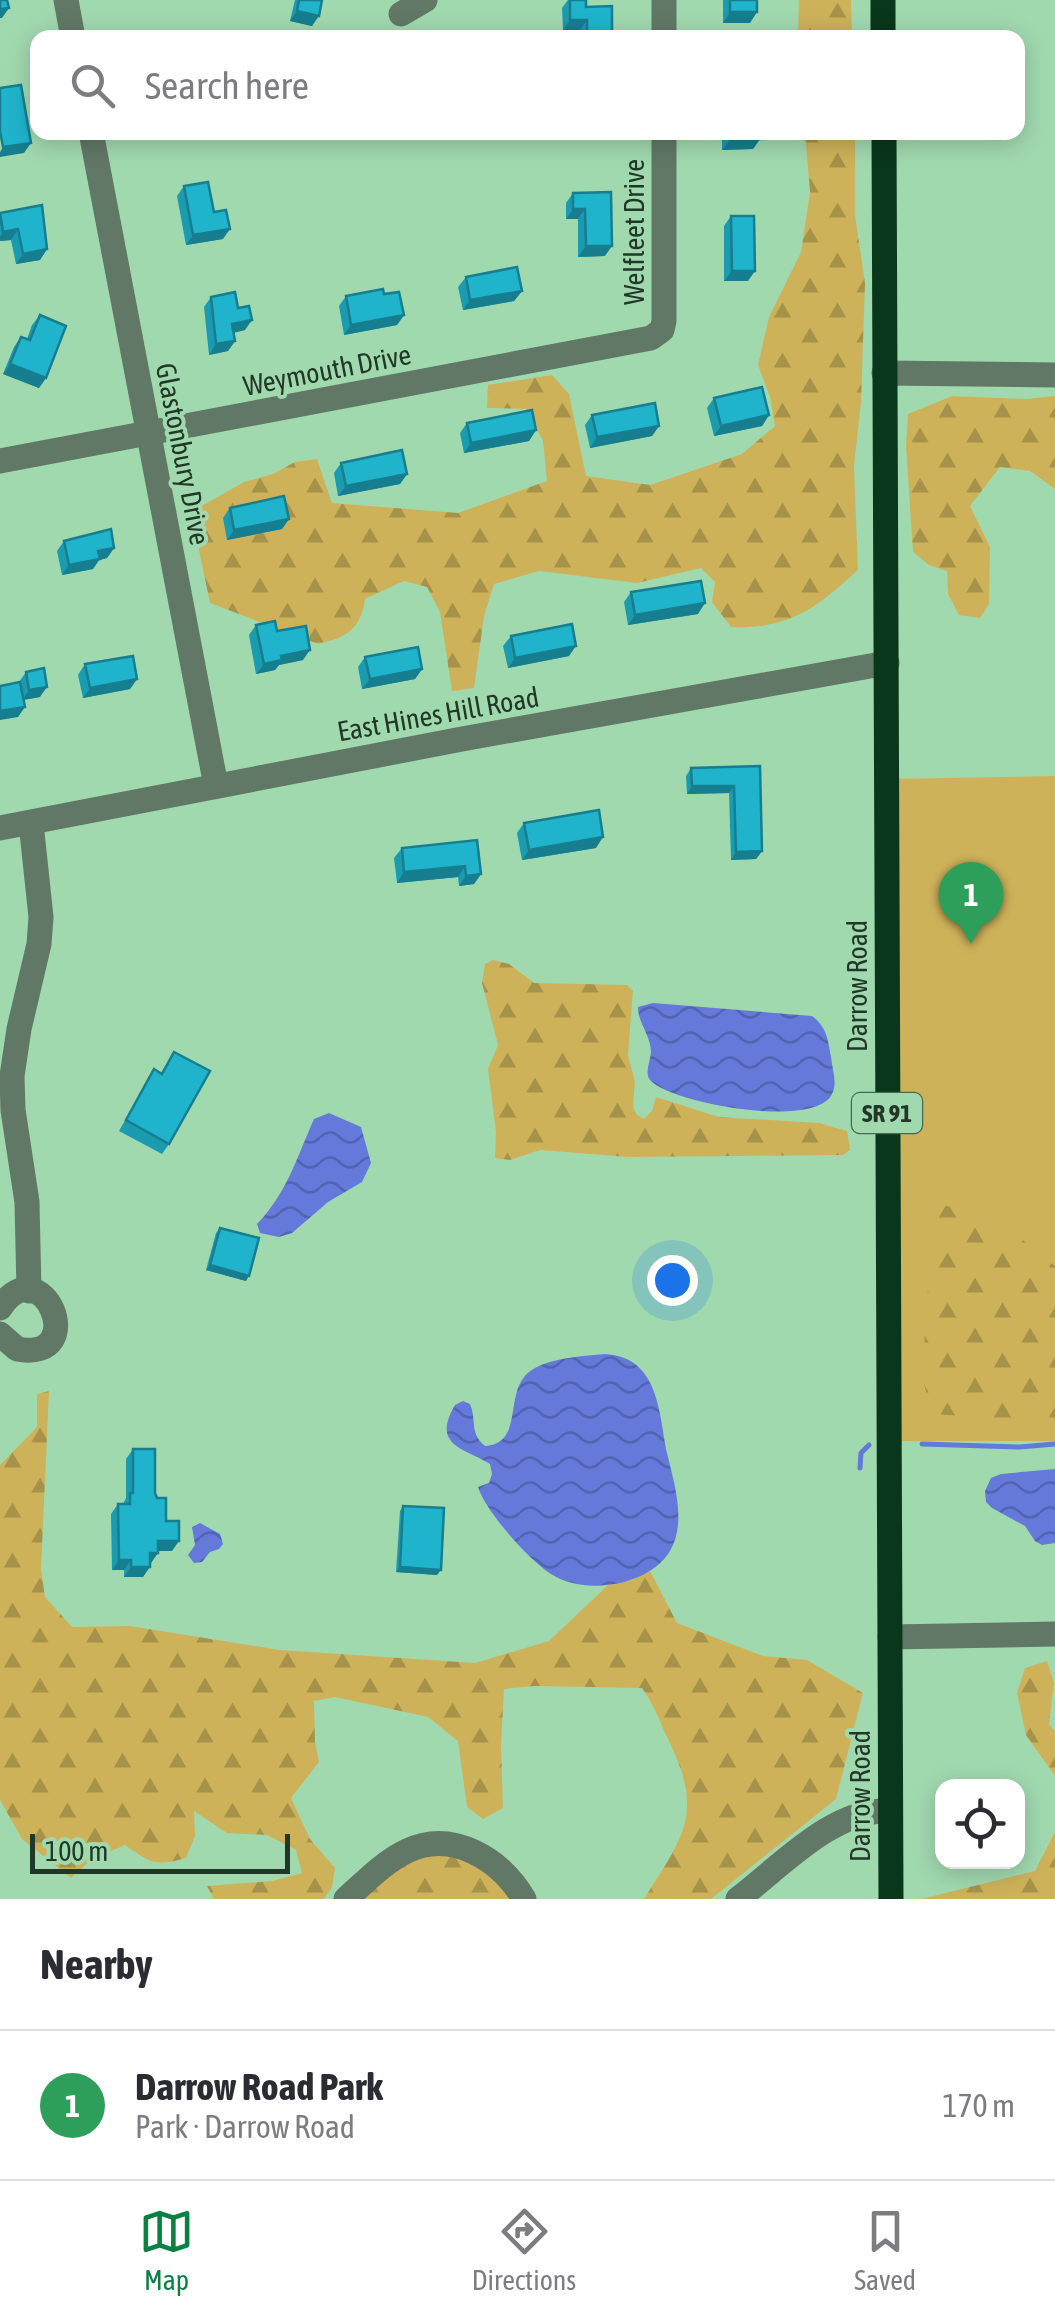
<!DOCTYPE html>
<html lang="en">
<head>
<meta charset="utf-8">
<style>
	:root { --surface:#fff; --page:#f7f7f7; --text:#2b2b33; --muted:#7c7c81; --line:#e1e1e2; --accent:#0b8043 }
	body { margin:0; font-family:"Asap Condensed",sans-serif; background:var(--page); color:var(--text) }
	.controls { position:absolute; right:30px; bottom:30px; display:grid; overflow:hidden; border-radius:20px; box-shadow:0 5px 25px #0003 }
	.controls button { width:90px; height:90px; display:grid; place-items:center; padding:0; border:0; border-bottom:2px solid var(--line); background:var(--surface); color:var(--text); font:50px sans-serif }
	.scale { position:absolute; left:30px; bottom:25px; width:260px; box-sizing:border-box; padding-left:10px; border:5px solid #213727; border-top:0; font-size:28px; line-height:35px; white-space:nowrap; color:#213727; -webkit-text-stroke:8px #a1d9af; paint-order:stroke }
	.you { position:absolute; left:672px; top:1280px; width:35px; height:35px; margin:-25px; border:8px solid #fff; border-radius:50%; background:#1a73e8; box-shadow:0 0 0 15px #1a73e833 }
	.badge { display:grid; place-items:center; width:65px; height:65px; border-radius:50%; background:var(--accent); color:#fff; font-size:32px; font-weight:700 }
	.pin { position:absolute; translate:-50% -82px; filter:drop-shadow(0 2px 5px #0008) }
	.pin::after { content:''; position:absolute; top:52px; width:35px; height:30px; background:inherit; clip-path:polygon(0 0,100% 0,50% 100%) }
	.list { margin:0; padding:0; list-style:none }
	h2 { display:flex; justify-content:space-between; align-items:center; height:130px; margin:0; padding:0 40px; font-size:42px }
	h2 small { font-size:32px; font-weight:400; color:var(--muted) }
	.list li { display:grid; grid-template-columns:65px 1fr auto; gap:30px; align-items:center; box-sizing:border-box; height:150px; padding:0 40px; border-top:2px solid var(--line) }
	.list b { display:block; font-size:38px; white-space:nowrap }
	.list p { margin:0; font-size:32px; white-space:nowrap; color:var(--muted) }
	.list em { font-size:32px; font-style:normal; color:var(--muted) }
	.icon { flex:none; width:55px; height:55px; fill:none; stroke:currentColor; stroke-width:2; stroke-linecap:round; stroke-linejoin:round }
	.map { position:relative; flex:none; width:1055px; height:1899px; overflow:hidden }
	.search { position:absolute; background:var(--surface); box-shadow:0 5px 25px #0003; left:30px; right:30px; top:30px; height:110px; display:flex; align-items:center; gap:25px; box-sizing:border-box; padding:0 35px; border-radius:20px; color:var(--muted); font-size:38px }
	.sheet { height:280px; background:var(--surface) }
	nav { display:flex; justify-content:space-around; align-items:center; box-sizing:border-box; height:140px; border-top:2px solid var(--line); background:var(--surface); font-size:28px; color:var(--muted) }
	nav a { display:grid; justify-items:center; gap:5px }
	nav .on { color:var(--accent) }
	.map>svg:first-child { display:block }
	.green { fill:#ceb25a }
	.forest { fill:url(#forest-firs) }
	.water { fill:url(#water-waves) }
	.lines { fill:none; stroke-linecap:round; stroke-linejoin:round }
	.stream { stroke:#6479da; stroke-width:5 }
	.minor { stroke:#627867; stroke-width:25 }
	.major { stroke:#09371b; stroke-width:25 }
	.wall { fill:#1b9baf }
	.shaded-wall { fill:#167e8f }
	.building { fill:#1fb4cc; stroke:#167e8f; stroke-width:2.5 }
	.labels { text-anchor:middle; stroke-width:8; stroke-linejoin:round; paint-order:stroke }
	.shield { fill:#a1d9af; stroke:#476850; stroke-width:2.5 }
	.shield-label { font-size:25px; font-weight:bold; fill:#213727 }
	.street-label { font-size:28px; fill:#213727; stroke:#a1d9af }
</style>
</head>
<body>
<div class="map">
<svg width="1055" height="1899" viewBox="0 0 1055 1899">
	<defs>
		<pattern id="forest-firs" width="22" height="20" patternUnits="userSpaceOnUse" patternTransform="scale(2.5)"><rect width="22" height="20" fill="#ceb25a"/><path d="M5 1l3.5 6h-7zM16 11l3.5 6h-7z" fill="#a7924a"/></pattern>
		<pattern id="water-waves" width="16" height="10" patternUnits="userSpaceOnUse" patternTransform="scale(2.5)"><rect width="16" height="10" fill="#6479da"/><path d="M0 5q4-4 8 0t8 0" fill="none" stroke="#5264b1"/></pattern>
	</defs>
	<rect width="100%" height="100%" fill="#a1d9af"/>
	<path class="green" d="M 1055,776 L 1055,1441 L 889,1441 L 887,779 Z"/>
	<g class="forest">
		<path d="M 799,0 L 851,0 L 852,37 L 798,37 Z"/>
		<path d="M 805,133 L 855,133 L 855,215 L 865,283 L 861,402 L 854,466 L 858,570 C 815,609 790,629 731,627 L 712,602 L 715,582 L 701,568 L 637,583 L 539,571 L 494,584 L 484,616 L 474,688 L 452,691 L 440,612 L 427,587 L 404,581 L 365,599 C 361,629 346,638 318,644 L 210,603 L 191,512 L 244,482 L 273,474 L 295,462 L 317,459 L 332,503 L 458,513 L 547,481 L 543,441 L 526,409 L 487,408 L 488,385 L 552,375 L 569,394 L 586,476 L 650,485 L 742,454 L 775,426 L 770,397 L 758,365 L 769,317 L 801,252 L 810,192 Z"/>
		<path d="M 952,396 L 1027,399 L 1055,396 L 1055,489 L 1030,471 L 1000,467 L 970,506 L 990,547 L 989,604 L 980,618 L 959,615 L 948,594 L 947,571 L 929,565 L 913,552 L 906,446 L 908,414 Z"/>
		<path d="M 493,960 L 509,964 L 534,983 L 627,985 L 633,991 L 628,1055 L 635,1082 L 633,1106 L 636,1114 L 644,1119 L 652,1111 L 656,1097 L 719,1117 L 819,1123 L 847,1131 L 850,1150 L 843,1155 L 628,1157 L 540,1150 L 510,1160 L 495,1158 L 496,1132 L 488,1069 L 498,1045 L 482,983 L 485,964 Z"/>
		<path d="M 940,1205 L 989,1213 L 1055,1266 L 1055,1422 L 933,1414 L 922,1378 L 931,1241 Z"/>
		<path d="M 49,1391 L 41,1569 L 45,1597 L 72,1627 L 130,1626 L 280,1650 L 475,1663 L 549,1641 L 609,1584 L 632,1580 L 650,1571 L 677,1623 L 763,1656 L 807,1660 L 863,1693 L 836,1799 L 711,1899 L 644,1899 C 683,1836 704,1815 670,1743 C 660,1723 655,1706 642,1688 L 535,1686 L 504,1689 L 501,1746 L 503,1808 L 483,1819 L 467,1807 L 458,1741 L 428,1717 L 335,1697 L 314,1701 L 315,1742 L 319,1762 L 291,1798 L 310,1839 L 335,1868 L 332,1887 L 324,1899 L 214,1899 L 207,1886 L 272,1881 L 302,1873 L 296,1850 L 267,1835 L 227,1833 L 194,1811 L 195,1836 L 186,1858 C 155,1867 151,1863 125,1845 L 91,1860 L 71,1878 L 22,1839 L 0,1800 L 0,1465 L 37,1427 L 37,1394 Z"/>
		<path d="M 1047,1661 L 1054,1683 L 1049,1724 L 1055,1732 L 1055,1776 L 1026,1735 L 1017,1693 L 1025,1668 Z"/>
		<path d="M 1055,1832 L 1055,1899 L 921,1899 L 1035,1871 Z"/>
		<path d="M 442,1852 L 473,1857 L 514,1899 L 355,1899 L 405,1858 Z"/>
	</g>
	<g class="water">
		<path d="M 653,1003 L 812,1016 C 827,1027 828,1040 831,1057 C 832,1069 838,1083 832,1094 C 815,1130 670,1103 650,1080 C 644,1073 651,1060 651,1051 C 650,1034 638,1023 638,1007 Z"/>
		<path d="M 329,1113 L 361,1127 L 371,1163 L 362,1182 L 328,1202 L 292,1233 L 279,1237 L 260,1233 L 257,1224 C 287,1193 297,1157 314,1119 Z"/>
		<path d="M 605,1354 C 659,1357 659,1413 667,1453 C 674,1483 687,1522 670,1551 C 649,1586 585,1596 551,1574 C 529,1560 486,1512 478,1487 L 489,1483 L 492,1474 L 490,1464 C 464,1448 431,1446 455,1405 L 463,1401 L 470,1404 C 477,1420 469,1433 485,1446 C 525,1443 503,1393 529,1372 C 547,1358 582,1356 605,1354 Z"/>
		<path d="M 1055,1469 L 1055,1543 L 1042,1545 L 1035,1541 L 1025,1526 L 992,1508 L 986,1502 L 985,1491 L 991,1478 L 1001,1474 Z"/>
		<path d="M 200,1523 L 220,1534 L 223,1544 L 219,1549 L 210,1552 L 202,1562 L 194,1563 L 188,1555 L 195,1545 L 192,1527 Z"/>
	</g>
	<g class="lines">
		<g class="stream">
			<path d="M 922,1444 L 1020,1447 L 1055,1444"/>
			<path d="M 860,1468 L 861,1453 L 869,1445"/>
		</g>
		<g class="minor">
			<path d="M 66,0 L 73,38"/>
			<path d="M 664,0 L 664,38"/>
			<path d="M 401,14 L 425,0"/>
			<path d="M 91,132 L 216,786"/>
			<path d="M 884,373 L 1055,375"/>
			<path d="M 0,461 L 651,338 L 662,330 L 664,321 L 664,132"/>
			<path d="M 0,828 L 462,739 L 887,663"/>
			<path d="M 29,1291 L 27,1202 L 13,1110 L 12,1076 L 19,1029 L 39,944 L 41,917 L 31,823"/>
			<path d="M 0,1308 C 42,1245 92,1363 17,1349 L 0,1334"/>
			<path d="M 890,1637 L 1055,1634"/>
			<path d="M 346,1899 C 365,1882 384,1862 407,1851 C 453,1829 501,1860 524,1899"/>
			<path d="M 738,1899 C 780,1867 834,1808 889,1811"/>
		</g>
		<g class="major">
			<path d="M 883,0 L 883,38"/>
			<path d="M 884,132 L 891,1899"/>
		</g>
	</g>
	<g class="wall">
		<path d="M 295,0 L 322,0 L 312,26 L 290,21 Z"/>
		<path d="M 568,0 L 586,0 L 586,7 L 612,38 L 580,38 L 580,30 L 563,30 L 562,8 Z"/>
		<path d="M 723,0 L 757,0 L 750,23 L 723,23 Z"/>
		<path d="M 722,132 L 760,132 L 760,139 L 753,149 L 722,150 Z"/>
		<path d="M 184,186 L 214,212 L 223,239 L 186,245 L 177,196 Z"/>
		<path d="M 611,192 L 605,256 L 578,257 L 578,219 L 566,219 L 566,203 L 573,193 Z"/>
		<path d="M 0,213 L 47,249 L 40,260 L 16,264 L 11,240 L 0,241 Z"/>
		<path d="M 731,216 L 748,281 L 724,281 L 724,226 Z"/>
		<path d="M 466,277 L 522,291 L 514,301 L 463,310 L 458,287 Z"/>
		<path d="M 384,294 L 404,315 L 397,325 L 344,335 L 339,306 L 346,296 Z"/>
		<path d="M 211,297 L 238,308 L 245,330 L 234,333 L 235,341 L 228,351 L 209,355 L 204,307 Z"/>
		<path d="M 40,315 L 46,378 L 39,388 L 3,374 L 14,347 L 21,337 L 27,339 L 32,325 Z"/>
		<path d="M 714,398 L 769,415 L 762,426 L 714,436 L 707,408 Z"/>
		<path d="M 592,415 L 659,426 L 652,436 L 590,448 L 585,425 Z"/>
		<path d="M 467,423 L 536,430 L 529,441 L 464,453 L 460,433 Z"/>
		<path d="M 341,463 L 407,474 L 400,484 L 338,496 L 334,473 Z"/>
		<path d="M 230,508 L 289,519 L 282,529 L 227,540 L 223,518 Z"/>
		<path d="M 64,541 L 114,548 L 107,558 L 99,560 L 93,569 L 62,575 L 57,551 Z"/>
		<path d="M 631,592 L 698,614 L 628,625 L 624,602 Z"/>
		<path d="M 256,625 L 277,631 L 303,660 L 279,665 L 275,670 L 256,674 L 249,635 Z"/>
		<path d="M 511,636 L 569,656 L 508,668 L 503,646 Z"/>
		<path d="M 365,657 L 422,669 L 415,679 L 362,689 L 358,667 Z"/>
		<path d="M 85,664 L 137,679 L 130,689 L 83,698 L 78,675 Z"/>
		<path d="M 26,672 L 40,697 L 24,700 L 18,717 L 19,682 Z"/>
		<path d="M 760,766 L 762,851 L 756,859 L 731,860 L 729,793 L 687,794 L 686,776 L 691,768 Z"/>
		<path d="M 524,823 L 596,848 L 522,860 L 517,833 Z"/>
		<path d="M 477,840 L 481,874 L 474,884 L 459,886 L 458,877 L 397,883 L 394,858 L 402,848 Z"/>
		<path d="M 174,1052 L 169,1144 L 162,1154 L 119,1131 L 154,1069 L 161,1073 Z"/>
		<path d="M 220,1228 L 246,1281 L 206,1270 L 216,1233 Z"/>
		<path d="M 133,1449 L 155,1493 L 166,1521 L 172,1551 L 158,1551 L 143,1577 L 124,1577 L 124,1570 L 112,1570 L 111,1514 L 118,1504 L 123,1504 L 126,1498 L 126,1459 Z"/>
		<path d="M 403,1506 L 437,1575 L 396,1572 L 400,1511 Z"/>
	</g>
	<g class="shaded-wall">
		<path d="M 9,8 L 2,18 L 0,18 L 0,9 Z"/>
		<path d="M 297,11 L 319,16 L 312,26 L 290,21 Z"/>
		<path d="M 730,12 L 757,12 L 750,23 L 723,23 Z"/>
		<path d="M 570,20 L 587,20 L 580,30 L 563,30 Z"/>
		<path d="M 760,139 L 753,149 L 722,150 L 730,140 Z"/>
		<path d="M 31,143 L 24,153 L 0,157 L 0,152 L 3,147 Z"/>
		<path d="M 573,209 L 585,209 L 578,219 L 566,219 Z"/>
		<path d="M 18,229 L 11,240 L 0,241 L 0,237 L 3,232 Z"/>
		<path d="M 230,229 L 223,239 L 186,245 L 193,235 Z"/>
		<path d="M 586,246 L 612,246 L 605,256 L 578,257 Z"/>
		<path d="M 47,249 L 40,260 L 16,264 L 23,254 Z"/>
		<path d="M 732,271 L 755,271 L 748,281 L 724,281 Z"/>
		<path d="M 522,291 L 514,301 L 463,310 L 470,300 Z"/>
		<path d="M 404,315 L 397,325 L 344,335 L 351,325 Z"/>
		<path d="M 252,320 L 245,330 L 225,334 L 232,324 Z"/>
		<path d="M 235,341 L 228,351 L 209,355 L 216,344 Z"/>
		<path d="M 10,364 L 46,378 L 39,388 L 3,374 Z"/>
		<path d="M 769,415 L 762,426 L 714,436 L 721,426 Z"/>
		<path d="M 659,426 L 652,436 L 590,448 L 597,437 Z"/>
		<path d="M 536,430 L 529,441 L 464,453 L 471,443 Z"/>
		<path d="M 407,474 L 400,484 L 338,496 L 346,486 Z"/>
		<path d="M 289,519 L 282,529 L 227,540 L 234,530 Z"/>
		<path d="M 114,548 L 107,558 L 99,560 L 93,569 L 62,575 L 69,565 L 98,551 Z"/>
		<path d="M 705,603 L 698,614 L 628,625 L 635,615 Z"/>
		<path d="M 576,646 L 569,656 L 508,668 L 515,658 Z"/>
		<path d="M 310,650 L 303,660 L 279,665 L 275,670 L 256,674 L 264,664 L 281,656 Z"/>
		<path d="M 422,669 L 415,679 L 362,689 L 370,679 Z"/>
		<path d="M 137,679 L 130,689 L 83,698 L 90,688 Z"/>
		<path d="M 47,687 L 40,697 L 22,700 L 29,690 Z"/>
		<path d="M 25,707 L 18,717 L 0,720 L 0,711 Z"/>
		<path d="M 692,786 L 734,786 L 729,793 L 687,794 Z"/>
		<path d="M 603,837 L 596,848 L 522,860 L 529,850 Z"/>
		<path d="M 762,851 L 756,859 L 731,860 L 736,852 Z"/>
		<path d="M 465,866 L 458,877 L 397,883 L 404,872 Z"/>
		<path d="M 481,874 L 474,884 L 459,886 L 466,876 Z"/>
		<path d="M 210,1265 L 249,1276 L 246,1281 L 206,1270 Z"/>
		<path d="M 158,1541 L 179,1541 L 172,1551 L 151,1551 Z"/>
		<path d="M 150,1553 L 158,1553 L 151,1563 L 143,1563 Z"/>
		<path d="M 119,1560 L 131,1560 L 124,1570 L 112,1570 Z"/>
		<path d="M 131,1567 L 150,1567 L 143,1577 L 124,1577 Z"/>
		<path d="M 400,1567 L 441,1570 L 437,1575 L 396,1572 Z"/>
	</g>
	<g class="building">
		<path d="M 0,0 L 7,0 L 9,8 L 0,9 Z"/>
		<path d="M 299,0 L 322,0 L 319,16 L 297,11 Z"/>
		<path d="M 570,0 L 586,0 L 586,7 L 612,6 L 612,38 L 587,38 L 587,20 L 570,20 Z"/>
		<rect x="730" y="0" width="27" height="12"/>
		<path d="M 21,85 L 31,143 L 3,147 L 0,131 L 0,88 Z"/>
		<path d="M 730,132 L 760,132 L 760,139 L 730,140 Z"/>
		<path d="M 208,182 L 214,212 L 226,210 L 230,229 L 193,235 L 184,186 Z"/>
		<path d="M 611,192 L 612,246 L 586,246 L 585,209 L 573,209 L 573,193 Z"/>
		<path d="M 42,205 L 47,249 L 23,254 L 18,229 L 3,232 L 0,213 Z"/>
		<path d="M 731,216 L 754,216 L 755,271 L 732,271 Z"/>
		<path d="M 517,267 L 522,291 L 470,300 L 466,277 Z"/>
		<path d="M 383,289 L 384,294 L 399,292 L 404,315 L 351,325 L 346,296 Z"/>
		<path d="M 235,292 L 238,308 L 249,306 L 252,320 L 232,324 L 235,341 L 216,344 L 211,297 Z"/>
		<path d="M 40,315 L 66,326 L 46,378 L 10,364 L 21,337 L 30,340 Z"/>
		<path d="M 762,387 L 769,415 L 721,426 L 714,398 Z"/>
		<path d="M 655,403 L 659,426 L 597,437 L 592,415 Z"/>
		<path d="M 532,410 L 536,430 L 471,443 L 467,423 Z"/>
		<path d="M 402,450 L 407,474 L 346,486 L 341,463 Z"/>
		<path d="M 284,496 L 289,519 L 234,530 L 230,508 Z"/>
		<path d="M 111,529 L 114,548 L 98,551 L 100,559 L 69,565 L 64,541 Z"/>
		<path d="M 701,581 L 705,603 L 635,615 L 631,592 Z"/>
		<path d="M 275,621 L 277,631 L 306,626 L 310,650 L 281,656 L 282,660 L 264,664 L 256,625 Z"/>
		<path d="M 572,624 L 576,646 L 515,658 L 511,636 Z"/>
		<path d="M 418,647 L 422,669 L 370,679 L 365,657 Z"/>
		<path d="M 133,656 L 137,679 L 90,688 L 85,664 Z"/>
		<path d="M 44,668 L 47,687 L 29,690 L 26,672 Z"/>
		<path d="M 20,682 L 25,707 L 0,711 L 0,686 Z"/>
		<path d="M 760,766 L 762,851 L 736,852 L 734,786 L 692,786 L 691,768 Z"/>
		<path d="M 599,810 L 603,837 L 529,850 L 524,823 Z"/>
		<path d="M 477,840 L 481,874 L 466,876 L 465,866 L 404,872 L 402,848 Z"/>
		<path d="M 174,1052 L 210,1071 L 169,1144 L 126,1120 L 154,1069 L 162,1074 Z"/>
		<path d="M 220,1228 L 259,1238 L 249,1276 L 210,1265 Z"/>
		<path d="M 133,1449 L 155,1449 L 155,1493 L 157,1498 L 166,1498 L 166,1521 L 179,1521 L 179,1541 L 158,1541 L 158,1553 L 150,1553 L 150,1567 L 131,1567 L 131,1560 L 119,1560 L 118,1504 L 130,1504 L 130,1493 L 133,1493 Z"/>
		<path d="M 403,1506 L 444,1508 L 441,1570 L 400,1567 Z"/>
	</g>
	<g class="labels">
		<rect class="shield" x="852" y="1093" width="70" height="40" rx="8"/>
		<g class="shield-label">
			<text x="887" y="1122">SR 91</text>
		</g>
		<g class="street-label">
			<text transform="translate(634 232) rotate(-90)" y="10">Welfleet Drive</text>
			<text transform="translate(327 370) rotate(-11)" y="10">Weymouth Drive</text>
			<text transform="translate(183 454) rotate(79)" y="10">Glastonbury Drive</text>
			<text transform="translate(438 714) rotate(-10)" y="10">East Hines Hill Road</text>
			<text transform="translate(857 986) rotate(-90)" y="10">Darrow Road</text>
			<text transform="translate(860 1796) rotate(-90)" y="10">Darrow Road</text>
		</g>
	</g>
</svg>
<div class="controls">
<button><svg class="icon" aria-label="locate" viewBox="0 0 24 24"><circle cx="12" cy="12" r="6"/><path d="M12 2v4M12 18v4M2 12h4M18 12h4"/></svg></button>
</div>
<div class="scale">100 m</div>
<div class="you"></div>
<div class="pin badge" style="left:971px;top:944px;background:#2e9e5b">1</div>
<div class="search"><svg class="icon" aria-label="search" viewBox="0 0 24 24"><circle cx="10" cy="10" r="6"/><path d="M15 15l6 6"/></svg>Search here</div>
</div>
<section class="sheet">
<h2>Nearby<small></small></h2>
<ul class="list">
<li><span class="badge" style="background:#2e9e5b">1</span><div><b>Darrow Road Park</b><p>Park · Darrow Road</p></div><em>170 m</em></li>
</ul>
</section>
<nav>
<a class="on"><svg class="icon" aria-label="map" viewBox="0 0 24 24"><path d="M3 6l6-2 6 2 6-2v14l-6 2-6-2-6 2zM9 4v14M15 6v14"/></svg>Map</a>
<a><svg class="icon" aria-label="directions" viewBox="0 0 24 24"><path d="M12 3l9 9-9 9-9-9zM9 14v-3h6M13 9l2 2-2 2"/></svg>Directions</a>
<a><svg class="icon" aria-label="saved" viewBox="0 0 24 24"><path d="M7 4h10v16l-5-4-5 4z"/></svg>Saved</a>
</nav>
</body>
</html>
